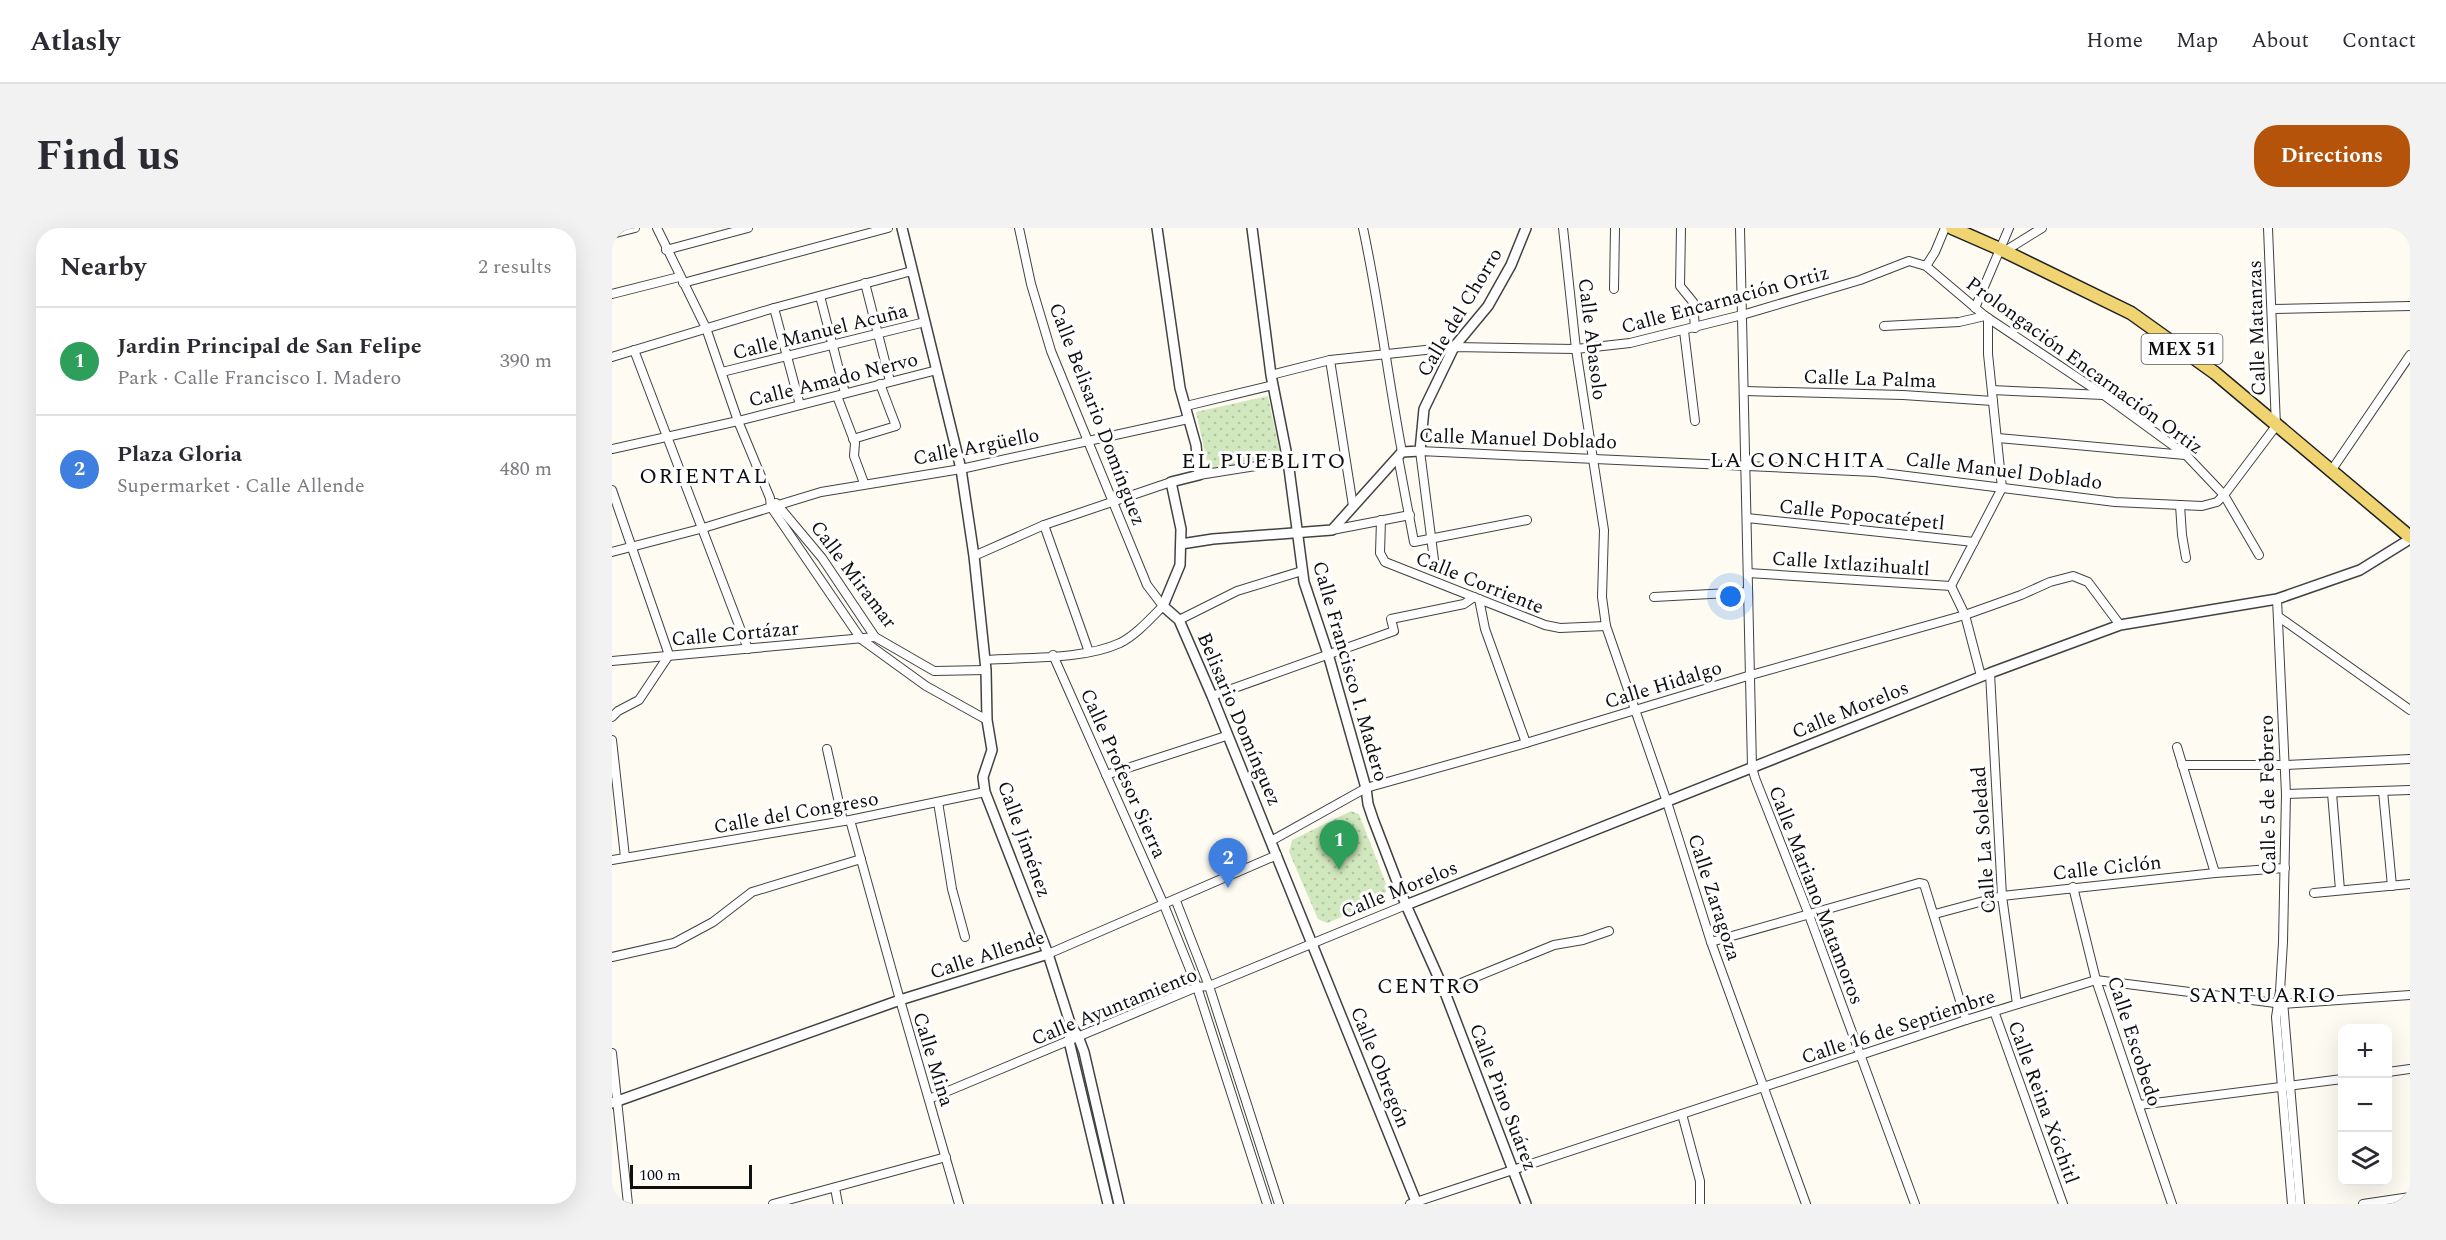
<!DOCTYPE html>
<html lang="en">
<head>
<meta charset="utf-8">
<style>
	:root { --surface:#fff; --page:#f2f2f3; --text:#2b2b33; --muted:#7c7c81; --line:#e1e1e2; --accent:#b45309 }
	body { margin:0; font-family:Spectral,serif; background:var(--page); color:var(--text) }
	.controls { position:absolute; right:18px; bottom:18px; display:grid; overflow:hidden; border-radius:12px; box-shadow:0 6px 24px #0002 }
	.controls button { width:54px; height:54px; display:grid; place-items:center; padding:0; border:0; border-bottom:2px solid var(--line); background:var(--surface); color:var(--text); font:30px sans-serif }
	.scale { position:absolute; left:18px; bottom:15px; width:122px; box-sizing:border-box; padding-left:6px; border:3px solid #0f0f0f; border-top:0; font-size:16px; line-height:21px; white-space:nowrap; color:#0f0f0f; -webkit-text-stroke:4px #fff; paint-order:stroke }
	.you { position:absolute; left:1119px; top:369px; width:21px; height:21px; margin:-15px; border:4px solid #fff; border-radius:50%; background:#1a73e8; box-shadow:0 0 0 9px #1a73e833 }
	.badge { display:grid; place-items:center; width:39px; height:39px; border-radius:50%; background:var(--accent); color:#fff; font-size:20px; font-weight:700 }
	.pin { position:absolute; translate:-50% -50px; filter:drop-shadow(0 2px 3px #0008) }
	.pin::after { content:''; position:absolute; top:32px; width:21px; height:18px; background:inherit; clip-path:polygon(0 0,100% 0,50% 100%) }
	.list { margin:0; padding:0; list-style:none }
	h2 { display:flex; justify-content:space-between; align-items:center; height:78px; margin:0; padding:0 24px; font-size:26px }
	h2 small { font-size:20px; font-weight:400; color:var(--muted) }
	.list li { display:grid; grid-template-columns:39px 1fr auto; gap:18px; align-items:center; box-sizing:border-box; height:108px; padding:0 24px; border-top:2px solid var(--line) }
	.list b { display:block; font-size:22px; white-space:nowrap }
	.list p { margin:0; font-size:20px; white-space:nowrap; color:var(--muted) }
	.list em { font-size:20px; font-style:normal; color:var(--muted) }
	.icon { flex:none; width:33px; height:33px; fill:none; stroke:currentColor; stroke-width:2; stroke-linecap:round; stroke-linejoin:round }
	.map { position:relative; flex:none; width:1798px; height:976px; overflow:hidden; border-radius:24px }
	header { display:flex; align-items:center; gap:36px; box-sizing:border-box; height:84px; padding:0 30px; background:var(--surface); border-bottom:2px solid var(--line) }
	header strong { font-size:28px }
	nav { display:flex; gap:33px; margin-inline-start:auto; font-size:21px }
	.intro { display:flex; align-items:center; justify-content:space-between; box-sizing:border-box; height:144px; padding:0 36px }
	h1 { margin:0; font-size:42px }
	.button { padding:15px 27px; border-radius:24px; background:var(--accent); color:#fff; font-size:21px; font-weight:700 }
	main { display:flex; gap:36px; padding:0 36px }
	aside { flex:1; background:var(--surface); border-radius:24px; box-shadow:0 6px 24px #0002 }
	.map>svg:first-child { display:block }
	.green { fill:url(#green-dots) }
	.lines { fill:none; stroke-linecap:round; stroke-linejoin:round }
	.minor-casing { stroke:#424242; stroke-width:10 }
	.tertiary-casing { stroke:#424242; stroke-width:12 }
	.primary-casing { stroke:#202020; stroke-width:15 }
	.minor { stroke:#fff; stroke-width:8 }
	.tertiary { stroke:#fff; stroke-width:9 }
	.primary { stroke:#efd471; stroke-width:12 }
	.labels { text-anchor:middle; stroke-width:6; stroke-linejoin:round; paint-order:stroke }
	.shield { fill:#fff; stroke:#575757; stroke-width:1.5 }
	.shield-label { font-size:18px; font-weight:bold; fill:#0f0f0f }
	.street-label { font-size:20px; fill:#0f0f0f; stroke:#fff }
	.quarter-label { font-size:22px; letter-spacing:1.5px; fill:#0f0f0f; stroke:#fff }
</style>
</head>
<body>
<header>
<strong>Atlasly</strong>
<nav><a>Home</a><a>Map</a><a>About</a><a>Contact</a></nav>
</header>
<div class="intro"><h1>Find us</h1><a class="button">Directions</a></div>
<main>
<aside>
<h2>Nearby<small>2 results</small></h2>
<ul class="list">
<li><span class="badge" style="background:#2e9e5b">1</span><div><b>Jardin Principal de San Felipe</b><p>Park · Calle Francisco I. Madero</p></div><em>390 m</em></li>
<li><span class="badge" style="background:#3f7fe0">2</span><div><b>Plaza Gloria</b><p>Supermarket · Calle Allende</p></div><em>480 m</em></li>
</ul>
</aside>
<div class="map">
<svg width="1798" height="976" viewBox="0 0 1798 976">
	<defs>
		<pattern id="green-dots" width="8" height="8" patternUnits="userSpaceOnUse" patternTransform="scale(1.5)"><rect width="8" height="8" fill="#d1e7bd"/><path d="M2 2h.1M6 6h.1" fill="none" stroke="#b2c5a1" stroke-width="1.8" stroke-linecap="round"/></pattern>
	</defs>
	<rect width="100%" height="100%" fill="#fefcf2"/>
	<g class="green">
		<path d="M 656,168 L 668,226 L 597,242 L 584,184 Z"/>
		<path d="M 739,583 L 747,586 L 776,661 L 767,673 L 715,695 L 706,691 L 677,624 L 680,612 Z"/>
	</g>
	<g class="lines">
		<g class="minor-casing">
			<g id="minor">
				<path d="M 45,0 L 94,100 L 126,193 L 158,270 L 159,279 L 249,411 L 314,458 L 375,492"/>
				<path d="M 751,0 C 767,74 776,150 790,224"/>
				<path d="M 951,0 L 964,121 L 992,302 L 990,369 L 994,398 L 1055,574 L 1099,714 L 1194,976"/>
				<path d="M 1069,0 L 1068,58 L 1081,74 L 1083,100"/>
				<path d="M 1128,0 L 1140,539 L 1143,550 L 1197,687 L 1303,976"/>
				<path d="M 0,6 L 23,0"/>
				<path d="M 54,22 L 136,0"/>
				<path d="M 1393,23 L 1430,0"/>
				<path d="M 1314,38 L 1323,24 L 1333,0"/>
				<path d="M 71,55 L 276,0"/>
				<path d="M 253,55 L 278,153"/>
				<path d="M 1002,61 L 1003,0"/>
				<path d="M 0,66 L 67,49"/>
				<path d="M 208,68 L 233,165"/>
				<path d="M 162,80 L 188,177"/>
				<path d="M 1363,80 L 1397,0"/>
				<path d="M 1660,81 L 1798,78"/>
				<path d="M 1272,98 L 1347,94 L 1373,88"/>
				<path d="M 1072,103 L 1083,193"/>
				<path d="M 22,122 L 136,421"/>
				<path d="M 0,129 L 162,80 L 300,43"/>
				<path d="M 718,132 L 741,278"/>
				<path d="M 110,144 L 313,94"/>
				<path d="M 659,147 L 718,132 L 842,119 L 964,121 L 1018,115 L 1130,87 L 1248,52 L 1297,33 L 1314,38 L 1373,88 L 1493,168 L 1574,227 L 1612,267 L 1647,327"/>
				<path d="M 1380,162 L 1491,167"/>
				<path d="M 1133,163 L 1291,167 L 1381,173"/>
				<path d="M 225,168 L 243,215 L 242,228 L 252,255"/>
				<path d="M 574,178 L 661,157"/>
				<path d="M 1386,210 L 1573,227"/>
				<path d="M 241,211 L 284,198 L 268,156"/>
				<path d="M 0,221 L 126,193 L 325,142"/>
				<path d="M 786,229 L 802,314 L 915,292"/>
				<path d="M 1719,243 L 1798,127"/>
				<path d="M 587,247 L 676,233"/>
				<path d="M 0,262 L 57,427 L 27,472 L 6,483 L 0,489"/>
				<path d="M 164,275 L 210,330 L 263,409 L 322,443 L 374,442"/>
				<path d="M 1568,277 L 1570,307 L 1574,330"/>
				<path d="M 1135,290 L 1362,314"/>
				<path d="M 769,292 L 768,325 L 773,334 L 933,397 L 948,400 L 994,398"/>
				<path d="M 432,297 L 477,424"/>
				<path d="M 720,302 L 798,287"/>
				<path d="M 0,324 L 88,301 L 209,264 L 349,241 L 576,191"/>
				<path d="M 362,328 L 432,297 L 559,254"/>
				<path d="M 822,332 L 808,223 L 1263,244 L 1503,274 L 1590,278 L 1605,274 L 1612,267 L 1664,198 L 1656,0"/>
				<path d="M 1136,345 L 1339,358"/>
				<path d="M 1339,358 L 1390,260 L 1376,126 L 1376,90"/>
				<path d="M 1339,358 L 1353,387 L 1369,448"/>
				<path d="M 1042,369 L 1136,364"/>
				<path d="M 867,371 L 873,401 L 914,515"/>
				<path d="M 1665,371 L 1674,566 L 1671,714 L 1668,763 L 1664,789 L 1680,976"/>
				<path d="M 1667,389 L 1798,482"/>
				<path d="M 567,392 L 625,363 L 690,343"/>
				<path d="M 441,427 L 552,677 L 585,759 L 655,976"/>
				<path d="M 373,432 C 414,429 471,432 508,415 C 524,407 539,390 551,378 L 535,357 L 439,123 L 419,56 L 407,0"/>
				<path d="M 0,433 L 263,409"/>
				<path d="M 1378,445 L 1390,668 L 1405,776"/>
				<path d="M 600,468 L 782,403 L 779,391 L 852,376 L 862,369"/>
				<path d="M 0,512 L 13,629"/>
				<path d="M 1565,519 L 1603,645"/>
				<path d="M 215,521 L 231,593"/>
				<path d="M 1570,537 L 1672,537 L 1798,531"/>
				<path d="M 494,547 L 614,508"/>
				<path d="M 1771,563 L 1780,658"/>
				<path d="M 1720,565 L 1728,662"/>
				<path d="M 1674,566 L 1798,562"/>
				<path d="M 326,574 L 340,661 L 353,709"/>
				<path d="M 238,592 L 288,772 L 347,976"/>
				<path d="M 659,613 L 754,560 L 914,515 L 1139,447 L 1353,387 L 1409,367 L 1438,354 L 1461,348 L 1476,354 L 1508,397"/>
				<path d="M 0,632 L 238,592 L 373,564"/>
				<path d="M 1461,659 L 1484,752 L 1560,976"/>
				<path d="M 1702,665 L 1798,656"/>
				<path d="M 564,673 L 597,758 L 667,976"/>
				<path d="M 1323,686 L 1390,668 L 1603,645 L 1673,640"/>
				<path d="M 1099,714 L 1307,655 L 1312,656 L 1354,792"/>
				<path d="M 436,726 L 665,627"/>
				<path d="M 0,729 L 62,715 L 101,694 L 140,664 L 249,631"/>
				<path d="M 832,762 L 942,717 L 971,712 L 997,703"/>
				<path d="M 1671,773 L 1688,976"/>
				<path d="M 1382,783 L 1451,976"/>
				<path d="M 0,825 L 16,976"/>
				<path d="M 1776,844 L 1798,841"/>
				<path d="M 317,871 L 585,759 L 597,758 L 794,677"/>
				<path d="M 1527,877 L 1730,851"/>
				<path d="M 1070,886 L 1088,953 L 1088,976"/>
				<path d="M 223,960 L 226,976"/>
				<path d="M 161,976 L 334,929"/>
				<path d="M 798,976 L 1354,792 L 1484,752 L 1671,776 L 1798,767"/>
				<path d="M 1751,976 L 1798,969"/>
			</g>
		</g>
		<g class="tertiary-casing">
			<g id="tertiary">
				<path d="M 290,0 L 349,241 L 362,328 L 374,442 L 375,492 L 380,522 L 371,549 L 373,564 L 436,726 L 459,798 L 466,808 L 472,824 L 507,976"/>
				<path d="M 545,0 L 568,160 L 584,217 L 587,247 L 559,254 L 569,301 L 568,337 L 551,378 L 567,392 L 600,468 L 805,976"/>
				<path d="M 640,0 L 659,147 L 676,233 L 692,354 L 716,426 L 754,560 L 756,576 L 761,591 L 794,677 L 832,762 L 914,976"/>
				<path d="M 569,316 L 601,311 L 720,302 L 790,224 L 808,223 L 812,181 L 842,119 L 876,78 L 899,37 L 914,0"/>
				<path d="M 794,677 L 1378,445 L 1508,397 L 1665,371 L 1748,342 L 1798,311"/>
				<path d="M 459,798 L 457,813 L 496,976"/>
				<path d="M 0,875 L 288,772 L 436,726"/>
			</g>
		</g>
		<g class="primary-casing">
			<path id="primary" d="M 1340,0 L 1388,21 L 1519,85 L 1603,145 L 1798,309"/>
		</g>
		<use href="#minor" class="minor"/>
		<use href="#tertiary" class="tertiary"/>
		<use href="#primary" class="primary"/>
	</g>
	<g class="labels">
		<rect class="shield" x="1529.5" y="106" width="81" height="30" rx="4.5"/>
		<g class="shield-label">
			<text x="1570" y="127">MEX 51</text>
		</g>
		<g class="street-label">
			<text transform="translate(1113 71) rotate(-15)" y="7">Calle Encarnación Ortiz</text>
			<text transform="translate(847 84) rotate(-59)" y="7">Calle del Chorro</text>
			<text transform="translate(1644 100) rotate(-92)" y="7">Calle Matanzas</text>
			<text transform="translate(208 103) rotate(-14)" y="7">Calle Manuel Acuña</text>
			<text transform="translate(981 111) rotate(83)" y="7">Calle Abasolo</text>
			<text transform="translate(1473 137) rotate(36)" y="7">Prolongación Encarnación Ortiz</text>
			<text transform="translate(1258 150) rotate(2)" y="7">Calle La Palma</text>
			<text transform="translate(221 151) rotate(-14)" y="7">Calle Amado Nervo</text>
			<text transform="translate(486 186) rotate(69)" y="7">Calle Belisario Domínguez</text>
			<text transform="translate(906 210) rotate(2)" y="7">Calle Manuel Doblado</text>
			<text transform="translate(364 218) rotate(-11)" y="7">Calle Argüello</text>
			<text transform="translate(1392 242) rotate(7)" y="7">Calle Manuel Doblado</text>
			<text transform="translate(1250 286) rotate(6)" y="7">Calle Popocatépetl</text>
			<text transform="translate(1239 335) rotate(4)" y="7">Calle Ixtlazihualtl</text>
			<text transform="translate(242 346) rotate(53)" y="7">Calle Miramar</text>
			<text transform="translate(868 354) rotate(22)" y="7">Calle Corriente</text>
			<text transform="translate(123 405) rotate(-5)" y="7">Calle Cortázar</text>
			<text transform="translate(739 443) rotate(74)" y="7">Calle Francisco I. Madero</text>
			<text transform="translate(1051 456) rotate(-17)" y="7">Calle Hidalgo</text>
			<text transform="translate(1238 481) rotate(-22)" y="7">Calle Morelos</text>
			<text transform="translate(628 491) rotate(67)" y="7">Belisario Domínguez</text>
			<text transform="translate(512 545) rotate(66)" y="7">Calle Profesor Sierra</text>
			<text transform="translate(1655 567) rotate(-91)" y="7">Calle 5 de Febrero</text>
			<text transform="translate(184 584) rotate(-10)" y="7">Calle del Congreso</text>
			<text transform="translate(413 611) rotate(70)" y="7">Calle Jiménez</text>
			<text transform="translate(1371 612) rotate(-94)" y="7">Calle La Soledad</text>
			<text transform="translate(1495 639) rotate(-6)" y="7">Calle Ciclón</text>
			<text transform="translate(787 661) rotate(-22)" y="7">Calle Morelos</text>
			<text transform="translate(1205 667) rotate(69)" y="7">Calle Mariano Matamoros</text>
			<text transform="translate(1103 669) rotate(72)" y="7">Calle Zaragoza</text>
			<text transform="translate(375 726) rotate(-18)" y="7">Calle Allende</text>
			<text transform="translate(502 778) rotate(-22)" y="7">Calle Ayuntamiento</text>
			<text transform="translate(1286 798) rotate(-18)" y="7">Calle 16 de Septiembre</text>
			<text transform="translate(1523 813) rotate(72)" y="7">Calle Escobedo</text>
			<text transform="translate(322 831) rotate(73)" y="7">Calle Mina</text>
			<text transform="translate(769 839) rotate(68)" y="7">Calle Obregón</text>
			<text transform="translate(892 869) rotate(69)" y="7">Calle Pino Suárez</text>
			<text transform="translate(1432 874) rotate(70)" y="7">Calle Reina Xóchitl</text>
		</g>
		<g class="quarter-label">
			<text x="1186" y="239">LA CONCHITA</text>
			<text x="652" y="240">EL PUEBLITO</text>
			<text x="92" y="255">ORIENTAL</text>
			<text x="817" y="765">CENTRO</text>
			<text x="1651" y="774">SANTUARIO</text>
		</g>
	</g>
</svg>
<div class="controls">
<button>+</button>
<button>−</button>
<button><svg class="icon" aria-label="layers" viewBox="0 0 24 24"><path d="M12 4l9 5-9 5-9-5zM3 14l9 5 9-5"/></svg></button>
</div>
<div class="scale">100 m</div>
<div class="you"></div>
<div class="pin badge" style="left:727px;top:642px;background:#2e9e5b">1</div>
<div class="pin badge" style="left:616px;top:660px;background:#3f7fe0">2</div>
</div>
</main>
</body>
</html>
